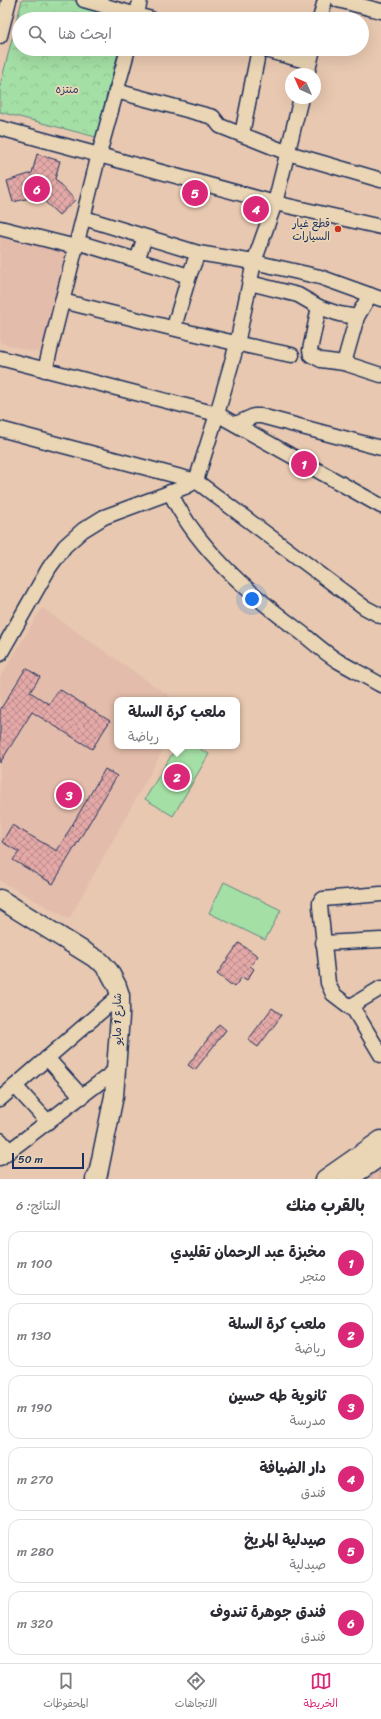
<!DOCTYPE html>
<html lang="ar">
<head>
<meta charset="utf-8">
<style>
	:root { --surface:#fff; --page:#f7f7f7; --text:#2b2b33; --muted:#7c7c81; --line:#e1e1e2; --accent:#db2777 }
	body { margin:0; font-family:Sriracha,"Playpen Sans Arabic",sans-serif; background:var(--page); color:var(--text); direction:rtl }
	.compass { position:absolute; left:285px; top:68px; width:36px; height:36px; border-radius:50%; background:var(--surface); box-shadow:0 4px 16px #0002; rotate:315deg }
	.scale { position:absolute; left:12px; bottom:10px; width:72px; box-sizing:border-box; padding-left:4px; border:2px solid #1b2f5e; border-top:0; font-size:11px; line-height:14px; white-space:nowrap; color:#1b2f5e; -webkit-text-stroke:3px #ead5b4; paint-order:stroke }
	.you { position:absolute; left:252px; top:599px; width:14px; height:14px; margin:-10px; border:3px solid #fff; border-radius:50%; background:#1a73e8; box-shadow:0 0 0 6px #1a73e833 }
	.badge { display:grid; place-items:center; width:26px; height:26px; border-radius:50%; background:var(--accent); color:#fff; font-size:13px; font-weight:700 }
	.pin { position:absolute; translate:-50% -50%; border:2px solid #fff; box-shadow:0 1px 4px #0006 }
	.popup { position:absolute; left:114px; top:697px; width:126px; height:52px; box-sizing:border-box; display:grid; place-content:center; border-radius:8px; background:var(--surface); filter:drop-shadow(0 1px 3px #0005); font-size:13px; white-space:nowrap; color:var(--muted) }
	.popup b { font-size:15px; color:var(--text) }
	.popup::after { content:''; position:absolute; left:50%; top:100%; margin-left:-8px; border:8px solid transparent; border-top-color:var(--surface) }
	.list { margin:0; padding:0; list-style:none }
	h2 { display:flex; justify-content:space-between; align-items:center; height:52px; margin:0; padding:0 16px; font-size:17px }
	h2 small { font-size:13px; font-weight:400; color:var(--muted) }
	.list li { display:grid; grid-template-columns:26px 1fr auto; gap:12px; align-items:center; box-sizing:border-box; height:64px; margin:0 8px 8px; padding:0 8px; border:1px solid var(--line); border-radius:12px }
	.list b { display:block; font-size:15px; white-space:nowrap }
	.list p { margin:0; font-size:13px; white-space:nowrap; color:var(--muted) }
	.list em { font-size:13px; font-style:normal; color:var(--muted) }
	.icon { flex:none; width:22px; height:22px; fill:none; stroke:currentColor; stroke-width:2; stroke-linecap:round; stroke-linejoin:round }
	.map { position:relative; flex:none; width:381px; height:1179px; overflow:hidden; direction:ltr }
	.search { position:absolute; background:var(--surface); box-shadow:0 4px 16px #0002; left:12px; right:12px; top:12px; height:44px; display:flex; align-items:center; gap:10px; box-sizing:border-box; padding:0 14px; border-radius:22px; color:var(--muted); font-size:15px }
	.sheet { height:484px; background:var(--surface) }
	nav { display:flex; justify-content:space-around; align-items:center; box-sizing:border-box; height:56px; border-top:1px solid var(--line); background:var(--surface); font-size:11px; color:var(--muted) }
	nav a { display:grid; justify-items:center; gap:2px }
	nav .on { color:var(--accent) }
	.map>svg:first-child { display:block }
	.built { fill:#e3bcab }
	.industrial { fill:url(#industrial-grid) }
	.grass { fill:#a4dfa5; stroke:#608782 }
	.park { fill:url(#park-crowns); stroke:#608782 }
	.building { fill:url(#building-cross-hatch); stroke:#1b2f5e }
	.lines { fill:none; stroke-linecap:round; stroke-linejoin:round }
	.minor-casing { stroke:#1b2f5e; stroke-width:17 }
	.major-casing { stroke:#1b2f5e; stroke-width:21 }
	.minor { stroke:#ead5b4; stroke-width:14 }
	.major { stroke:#ead5b4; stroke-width:18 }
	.poi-dot { fill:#c8321e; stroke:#ead5b4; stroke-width:1.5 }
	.labels { text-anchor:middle; stroke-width:3.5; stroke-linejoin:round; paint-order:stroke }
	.park-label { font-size:11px; fill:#294165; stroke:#ead5b4 }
	.poi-label { font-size:11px; fill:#1b2f5e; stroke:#ead5b4; text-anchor:end }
	.street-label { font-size:11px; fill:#1b2f5e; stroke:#ead5b4 }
</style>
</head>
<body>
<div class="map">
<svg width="381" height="1179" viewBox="0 0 381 1179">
	<defs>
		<pattern id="industrial-grid" width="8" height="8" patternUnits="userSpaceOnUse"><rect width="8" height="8" fill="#e3bcab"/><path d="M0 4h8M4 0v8" fill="none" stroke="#c2a296"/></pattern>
		<pattern id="park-crowns" width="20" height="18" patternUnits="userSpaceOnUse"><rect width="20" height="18" fill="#a4dfa5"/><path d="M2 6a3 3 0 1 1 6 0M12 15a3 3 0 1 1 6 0" fill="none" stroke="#8dc090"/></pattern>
		<pattern id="building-cross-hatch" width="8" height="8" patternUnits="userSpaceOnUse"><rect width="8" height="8" fill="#e4a9a7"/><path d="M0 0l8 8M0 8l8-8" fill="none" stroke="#b88a8b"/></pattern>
	</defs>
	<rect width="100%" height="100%" fill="#e8c8b0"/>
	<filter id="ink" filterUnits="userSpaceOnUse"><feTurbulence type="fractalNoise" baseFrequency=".025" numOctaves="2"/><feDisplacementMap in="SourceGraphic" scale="8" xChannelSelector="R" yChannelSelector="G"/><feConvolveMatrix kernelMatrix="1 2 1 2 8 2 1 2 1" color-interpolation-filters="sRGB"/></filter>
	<g filter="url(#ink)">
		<g class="built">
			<path d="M 0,231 L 69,249 L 43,349 L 36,352 L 0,343 Z"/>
			<path d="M 42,608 L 175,700 L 117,700 L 117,746 L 165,746 L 69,919 L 0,881 L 0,678 Z"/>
		</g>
		<path class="industrial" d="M 381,1164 L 381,1179 L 357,1179 Z"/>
		<g class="grass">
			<path d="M 177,746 L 195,746 L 209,754 L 173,816 L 145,799 Z"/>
			<path d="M 224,882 L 281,910 L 265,940 L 209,913 Z"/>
		</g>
		<path class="park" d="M 22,0 L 72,0 L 128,14 L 126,19 L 19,19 L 19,49 L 119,49 L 96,137 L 0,112 L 0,86 Z"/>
		<g class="building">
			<path d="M 37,154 L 60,161 L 55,179 L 75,200 L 59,215 L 41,198 L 34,197 L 13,202 L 7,181 L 32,173 Z"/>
			<path d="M 26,668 L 40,677 L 30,692 L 49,704 L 59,689 L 110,721 L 92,749 L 32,712 L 0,763 L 0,710 Z"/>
			<path d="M 105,769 L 117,776 L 53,884 L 13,860 L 19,852 L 2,842 L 12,825 L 57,851 Z"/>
			<path d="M 239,943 L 258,956 L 250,966 L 254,969 L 247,980 L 242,977 L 234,987 L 217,974 Z"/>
			<path d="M 272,1008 L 282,1015 L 258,1047 L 248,1040 Z"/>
			<path d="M 219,1024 L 226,1030 L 195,1070 L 188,1065 Z"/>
		</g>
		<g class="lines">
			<g class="minor-casing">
				<g id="minor">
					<path d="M 84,0 L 151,19"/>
					<path d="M 338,0 L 381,11"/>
					<path d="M 136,19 L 140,0"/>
					<path d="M 320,19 L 325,0"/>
					<path d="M 0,36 L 9,0"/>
					<path d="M 262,49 L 309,62"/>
					<path d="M 307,74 L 313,49"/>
					<path d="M 116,91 L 213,117 L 220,126 L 288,153 L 381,180"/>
					<path d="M 0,128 L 275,203 L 381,227"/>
					<path d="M 242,134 L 259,49"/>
					<path d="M 84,218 L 198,253 L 254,262 L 320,277 L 381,299"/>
					<path d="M 0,228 L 76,247"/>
					<path d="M 77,242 L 189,276"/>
					<path d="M 137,260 L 145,237"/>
					<path d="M 250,283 L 298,295 L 319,307 L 339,314 L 357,317"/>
					<path d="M 62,301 C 138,319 214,340 292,355"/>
					<path d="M 319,307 L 310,350 L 311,355 L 321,360 L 344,363 L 381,375"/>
					<path d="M 174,327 L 189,276 L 198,253"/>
					<path d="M 0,358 L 217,414 L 381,506"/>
					<path d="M 344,363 L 357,317 L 370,295"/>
					<path d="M 45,370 L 99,154 L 128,49"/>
					<path d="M 236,424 L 254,416 L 261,416 L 381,448"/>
					<path d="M 0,429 L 196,481 L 217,414 L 237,344 L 254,262 L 275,203 L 301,98"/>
					<path d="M 170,492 C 197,549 252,596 302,633 C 314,643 325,653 338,661 C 352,669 367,677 381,685"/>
					<path d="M 0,654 L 49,568 L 65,546 L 83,530 L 104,517 L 185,487 L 196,481 L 364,607 L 381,616"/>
					<path d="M 381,894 L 323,899 L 320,902 L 320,906 L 328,983 L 333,994 L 354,1010 L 381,1055"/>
					<path d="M 323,943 L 381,940"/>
					<path d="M 351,1006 L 381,988"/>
					<path d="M 47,1058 L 82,1097"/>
					<path d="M 15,1086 L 48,1122"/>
					<path d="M 0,1099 L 120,995"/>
					<path d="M 0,1140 L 10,1151"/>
					<path d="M 0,1158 L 116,1070"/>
				</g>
			</g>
			<g class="major-casing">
				<g id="major">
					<path d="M 0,899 L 101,962 L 109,971 L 117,986 L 120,995 L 120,1016 L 114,1096 L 98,1174 L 95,1179"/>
					<path d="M 325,1179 L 381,1140"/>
					<path d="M 348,1179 L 381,1156"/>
				</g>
			</g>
			<use href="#minor" class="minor"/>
			<use href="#major" class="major"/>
		</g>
	</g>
	<circle class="poi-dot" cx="338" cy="229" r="4"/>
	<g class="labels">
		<g class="park-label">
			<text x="67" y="93">منتزه</text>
		</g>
		<g class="poi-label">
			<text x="330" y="227">قطع غيار<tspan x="330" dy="13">السيارات</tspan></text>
		</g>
		<g class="street-label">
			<text transform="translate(117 1019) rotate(-90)" y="4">شارع 1 مايو</text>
		</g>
	</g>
</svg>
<svg class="compass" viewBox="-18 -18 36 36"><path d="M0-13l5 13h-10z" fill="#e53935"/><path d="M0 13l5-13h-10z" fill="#7c7c81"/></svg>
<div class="scale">50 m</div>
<div class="you"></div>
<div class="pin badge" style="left:304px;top:464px">1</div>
<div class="pin badge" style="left:177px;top:777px">2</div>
<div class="popup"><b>ملعب كرة السلة</b>رياضة</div>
<div class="pin badge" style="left:69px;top:795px">3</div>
<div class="pin badge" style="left:256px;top:209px">4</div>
<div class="pin badge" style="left:195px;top:193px">5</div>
<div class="pin badge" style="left:37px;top:189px">6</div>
<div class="search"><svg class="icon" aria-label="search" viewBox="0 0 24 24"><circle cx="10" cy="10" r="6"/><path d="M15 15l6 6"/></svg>ابحث هنا</div>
</div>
<section class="sheet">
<h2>بالقرب منك<small>النتائج: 6</small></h2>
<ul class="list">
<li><span class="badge">1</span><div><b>مخبزة عبد الرحمان تقليدي</b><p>متجر</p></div><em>100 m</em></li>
<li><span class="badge">2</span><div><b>ملعب كرة السلة</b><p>رياضة</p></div><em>130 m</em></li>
<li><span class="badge">3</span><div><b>ثانوية طه حسين</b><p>مدرسة</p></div><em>190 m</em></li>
<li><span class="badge">4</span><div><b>دار الضيافة</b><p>فندق</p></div><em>270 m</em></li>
<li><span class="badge">5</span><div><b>صيدلية المريخ</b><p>صيدلية</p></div><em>280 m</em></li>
<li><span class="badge">6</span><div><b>فندق جوهرة تندوف</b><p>فندق</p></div><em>320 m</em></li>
</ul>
</section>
<nav>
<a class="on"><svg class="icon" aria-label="map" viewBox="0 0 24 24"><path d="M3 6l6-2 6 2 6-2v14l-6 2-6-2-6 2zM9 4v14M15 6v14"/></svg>الخريطة</a>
<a><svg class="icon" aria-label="directions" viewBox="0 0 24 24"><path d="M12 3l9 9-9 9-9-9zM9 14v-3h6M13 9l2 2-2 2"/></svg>الاتجاهات</a>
<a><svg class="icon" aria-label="saved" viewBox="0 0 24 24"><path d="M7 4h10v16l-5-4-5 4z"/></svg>المحفوظات</a>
</nav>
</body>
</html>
